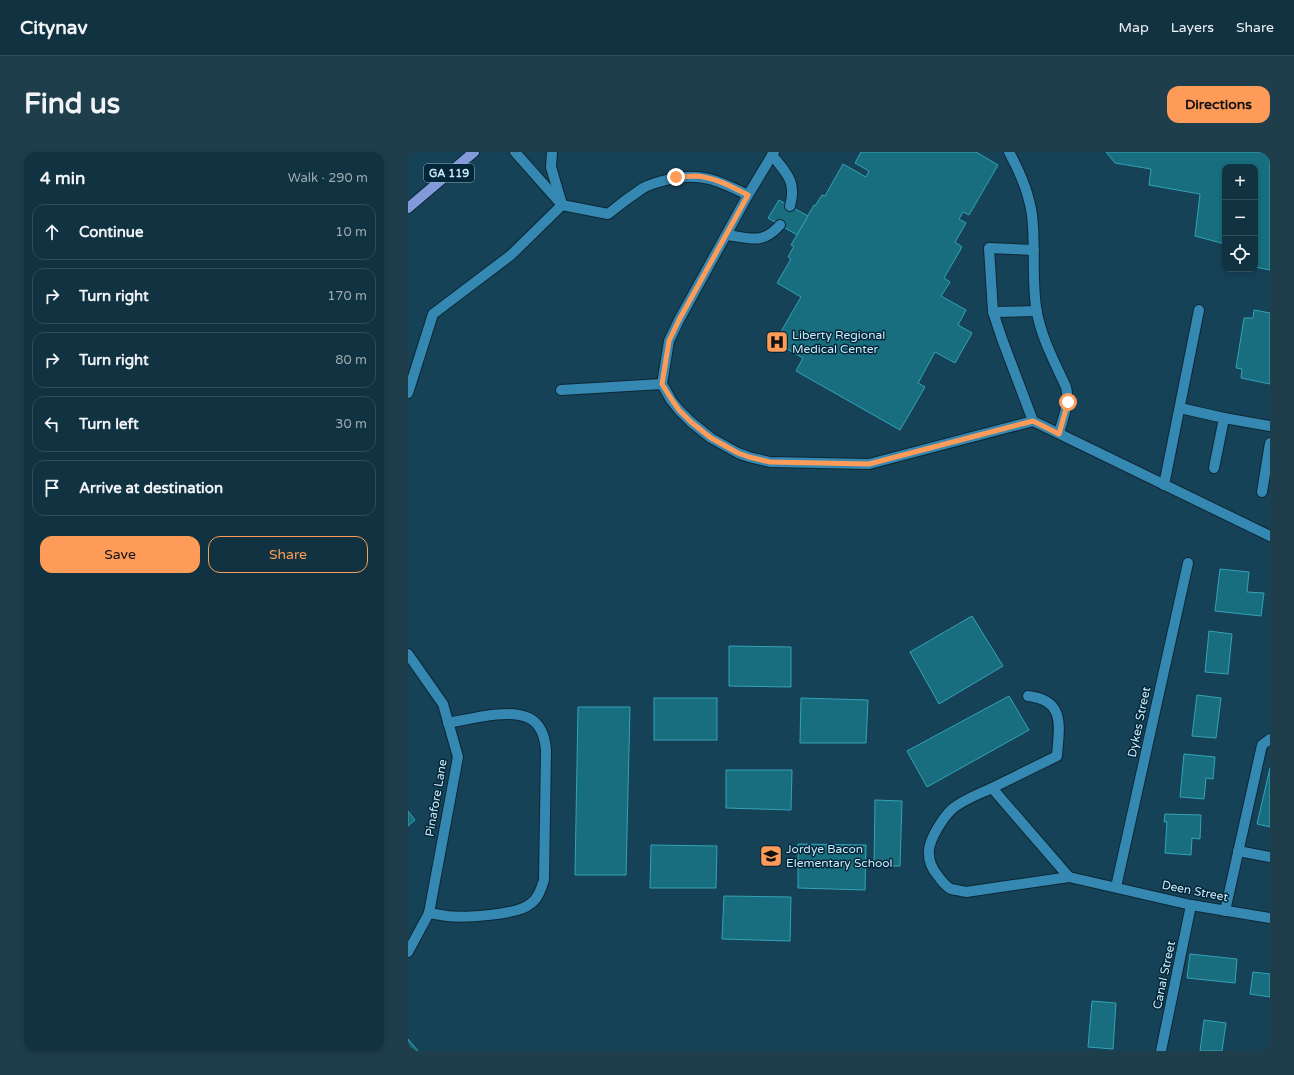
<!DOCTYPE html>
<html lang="en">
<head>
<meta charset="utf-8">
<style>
	:root { --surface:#103241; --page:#1e3e4c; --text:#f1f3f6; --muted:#9caab1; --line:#304d5a; --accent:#fe9b58 }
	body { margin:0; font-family:"Varela Round",sans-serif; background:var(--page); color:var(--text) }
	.controls { position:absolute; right:12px; top:12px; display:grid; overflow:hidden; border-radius:8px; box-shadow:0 2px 6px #0003 }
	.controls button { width:36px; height:36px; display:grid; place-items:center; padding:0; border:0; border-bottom:1px solid var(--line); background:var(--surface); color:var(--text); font:20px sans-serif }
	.stop { position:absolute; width:12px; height:12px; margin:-9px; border:3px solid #fe9b58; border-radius:50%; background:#fff }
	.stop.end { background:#fe9b58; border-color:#fff; box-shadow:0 1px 4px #0008 }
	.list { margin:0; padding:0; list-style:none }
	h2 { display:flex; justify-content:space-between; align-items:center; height:52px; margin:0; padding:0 16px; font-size:17px }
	h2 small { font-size:13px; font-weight:400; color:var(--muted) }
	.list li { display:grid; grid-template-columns:26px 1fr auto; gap:12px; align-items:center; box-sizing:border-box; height:56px; margin:0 8px 8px; padding:0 8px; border:1px solid var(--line); border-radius:12px }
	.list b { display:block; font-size:15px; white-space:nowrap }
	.list em { font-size:13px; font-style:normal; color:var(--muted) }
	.actions { display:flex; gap:8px; padding:12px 16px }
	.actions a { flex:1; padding:9px 0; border:1px solid var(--accent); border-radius:12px; text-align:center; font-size:14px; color:var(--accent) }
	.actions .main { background:var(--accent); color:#111 }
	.icon { flex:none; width:22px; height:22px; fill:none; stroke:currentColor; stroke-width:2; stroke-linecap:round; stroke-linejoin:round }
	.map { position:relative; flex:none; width:862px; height:899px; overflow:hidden; border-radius:12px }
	header { display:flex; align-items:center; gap:24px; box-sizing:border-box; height:56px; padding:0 20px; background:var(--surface); border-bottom:1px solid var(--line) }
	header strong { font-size:19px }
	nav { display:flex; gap:22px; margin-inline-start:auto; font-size:14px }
	.intro { display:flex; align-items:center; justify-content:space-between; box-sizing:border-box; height:96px; padding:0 24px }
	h1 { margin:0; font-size:28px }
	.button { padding:10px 18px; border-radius:12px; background:var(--accent); color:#111; font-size:14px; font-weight:700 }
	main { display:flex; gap:24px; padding:0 24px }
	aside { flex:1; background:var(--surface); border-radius:12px; box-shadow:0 2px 6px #0003 }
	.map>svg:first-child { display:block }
	.building { fill:#186e7e; stroke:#34a2b7 }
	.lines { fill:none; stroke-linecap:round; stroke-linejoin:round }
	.lane-casing { stroke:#0d2734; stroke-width:12 }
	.street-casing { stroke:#0d2734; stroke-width:12 }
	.primary-casing { stroke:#0d2734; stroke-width:12 }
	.lane { stroke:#3588b1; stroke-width:10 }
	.street { stroke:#3588b1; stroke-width:10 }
	.primary { stroke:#839ada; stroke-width:10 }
	.route { stroke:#fe9b58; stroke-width:5 }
	.labels { text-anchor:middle; stroke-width:3; stroke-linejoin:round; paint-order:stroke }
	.shield { fill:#032738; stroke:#8fafc0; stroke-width:1 }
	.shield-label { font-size:11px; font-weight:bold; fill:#cbe9fb }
	.poi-label { font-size:12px; fill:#cbe9fb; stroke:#032738; text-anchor:start }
	.street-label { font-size:12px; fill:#cbe9fb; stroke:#032738 }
</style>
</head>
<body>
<header>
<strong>Citynav</strong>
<nav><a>Map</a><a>Layers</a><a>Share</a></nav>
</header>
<div class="intro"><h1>Find us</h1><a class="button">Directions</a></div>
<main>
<aside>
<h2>4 min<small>Walk · 290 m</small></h2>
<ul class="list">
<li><svg class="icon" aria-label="ahead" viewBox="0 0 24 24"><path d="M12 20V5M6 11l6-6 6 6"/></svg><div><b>Continue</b></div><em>10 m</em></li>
<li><svg class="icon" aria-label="right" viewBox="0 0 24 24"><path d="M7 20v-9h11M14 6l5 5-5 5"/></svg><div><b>Turn right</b></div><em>170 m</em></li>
<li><svg class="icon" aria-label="right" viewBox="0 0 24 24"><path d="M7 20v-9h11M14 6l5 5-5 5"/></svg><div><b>Turn right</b></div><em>80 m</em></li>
<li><svg class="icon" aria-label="left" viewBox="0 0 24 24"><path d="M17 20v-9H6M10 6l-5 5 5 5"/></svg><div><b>Turn left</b></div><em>30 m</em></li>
<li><svg class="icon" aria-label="arrive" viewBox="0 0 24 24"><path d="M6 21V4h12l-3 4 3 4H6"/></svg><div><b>Arrive at destination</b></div></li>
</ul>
<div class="actions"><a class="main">Save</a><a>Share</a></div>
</aside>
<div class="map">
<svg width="862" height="899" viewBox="0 0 862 899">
	<rect width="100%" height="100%" fill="#164257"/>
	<g class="building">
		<path d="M 453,0 L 568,0 L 590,13 L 561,63 L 555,60 L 551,67 L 558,71 L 547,90 L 554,95 L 536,126 L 542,130 L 533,144 L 558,158 L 550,173 L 564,181 L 547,211 L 527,200 L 510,231 L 517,235 L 492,278 L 388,219 L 395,206 L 367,190 L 393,145 L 369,131 L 383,107 L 380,105 L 386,94 L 383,93 L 406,53 L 407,54 L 414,43 L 417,44 L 435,12 L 458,25 L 461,19 L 447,11 Z"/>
		<path d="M 698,0 L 862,0 L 862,118 L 847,115 L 847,15 L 817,15 L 817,92 L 787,84 L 792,42 L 741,33 L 743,17 L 707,11 Z"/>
		<path d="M 371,48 L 400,64 L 389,83 L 360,66 Z"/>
		<path d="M 846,158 L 862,161 L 862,232 L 833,226 L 834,217 L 828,216 L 836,166 L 845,166 Z"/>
		<path d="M 812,417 L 841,420 L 839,440 L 856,441 L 853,464 L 807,459 Z"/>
		<path d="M 564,464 L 595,514 L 531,552 L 502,500 Z"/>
		<path d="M 801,479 L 824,482 L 820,522 L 797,520 Z"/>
		<path d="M 321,494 L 383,495 L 383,535 L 321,534 Z"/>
		<path d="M 789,543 L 813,546 L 808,586 L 784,584 Z"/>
		<path d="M 601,544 L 621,578 L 519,635 L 499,599 Z"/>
		<rect x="246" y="546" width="63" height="42"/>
		<path d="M 393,546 L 460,548 L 458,591 L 392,591 Z"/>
		<path d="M 170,555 L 222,555 L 218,723 L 167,723 Z"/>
		<path d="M 776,602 L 807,605 L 805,627 L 798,626 L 796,647 L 772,645 Z"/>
		<path d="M 862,616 L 862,675 L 849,672 Z"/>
		<path d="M 318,618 L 384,618 L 383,658 L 318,656 Z"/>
		<path d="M 467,648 L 494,649 L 492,714 L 466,714 Z"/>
		<path d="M 0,659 L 7,668 L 0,674 Z"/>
		<path d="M 757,662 L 793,663 L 792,687 L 784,686 L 783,703 L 757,701 L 759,670 L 756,670 Z"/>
		<path d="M 390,692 L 458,693 L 457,738 L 390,736 Z"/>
		<path d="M 243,693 L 309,694 L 308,736 L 242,736 Z"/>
		<path d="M 316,744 L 383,745 L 382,789 L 314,787 Z"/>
		<path d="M 782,802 L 829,807 L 827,831 L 779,826 Z"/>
		<path d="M 845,820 L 862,822 L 862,845 L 842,842 Z"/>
		<path d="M 684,849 L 708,851 L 705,897 L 680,895 Z"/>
		<path d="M 796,868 L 818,871 L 814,899 L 792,899 Z"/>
		<path d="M 0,887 L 10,899 L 0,899 Z"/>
	</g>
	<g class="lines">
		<g class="lane-casing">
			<g id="lane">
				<path d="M 107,0 L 154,53 L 200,62 C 211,53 223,44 235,36 C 242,32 250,30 258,28 C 292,19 311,29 340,43"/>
				<path d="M 144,0 L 143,15 L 153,49"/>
				<path d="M 366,0 L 340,43 L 271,168 L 261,189 L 254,232 L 263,248 L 271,258 L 283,270 L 303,286 L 330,301 L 341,305 L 362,310 L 461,312 L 625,269 L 862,384"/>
				<path d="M 601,0 C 612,20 621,41 624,63 C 628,96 623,129 629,161 C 634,187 647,211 658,235 C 662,251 655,266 651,281"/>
				<path d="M 364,3 C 378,21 389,29 382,54"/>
				<path d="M 319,83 C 343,86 354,93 372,73"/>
				<path d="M 585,160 L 629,159"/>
				<path d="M 153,238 L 254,232"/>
				<path d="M 0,241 L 25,162 L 103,103 L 154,53"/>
				<path d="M 772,256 L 816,266 L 862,274"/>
				<path d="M 625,269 L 594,187 L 585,160 L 581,96 L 626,98"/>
				<path d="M 806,316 L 816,266"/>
				<path d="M 756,333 L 791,158"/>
				<path d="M 854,340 L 862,291"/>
				<path d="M 584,636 L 661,725 L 558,740 C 554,739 548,738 543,737 C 537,734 534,729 530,724 C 524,717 520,708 521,698 C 522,686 535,666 543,658 C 554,648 571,642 584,636 Z"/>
				<path d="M 584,636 L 649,604 C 651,575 658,548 620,544"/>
				<path d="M 830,699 L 862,705"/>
				<path d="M 817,759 L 854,593 L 862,587"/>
				<path d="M 21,761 C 27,762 33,763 39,764 C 56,766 110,763 122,752 C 130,747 133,737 136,728 L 138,598 C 137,586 133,572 121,566 C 101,556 62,567 40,571"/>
			</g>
		</g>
		<g class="street-casing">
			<g id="street">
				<path d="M 0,502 L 35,552 L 50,605 L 21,761 L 0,800"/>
				<path d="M 661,725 L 783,753 L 862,766"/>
				<path d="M 708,735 L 780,411"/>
				<path d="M 753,899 L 783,753"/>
			</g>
		</g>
		<g class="primary-casing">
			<path id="primary" d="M 0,56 L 66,0"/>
		</g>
		<use href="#lane" class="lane"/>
		<use href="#street" class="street"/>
		<use href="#primary" class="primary"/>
	</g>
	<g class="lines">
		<path class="route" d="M 268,25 C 275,25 281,24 287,24 C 307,25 324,35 340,43 L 271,168 L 261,189 L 254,232 L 264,248 L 271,258 L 283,270 L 303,286 L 330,301 L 341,305 L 362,310 L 461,312 L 625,269 L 651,282 L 660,250"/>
	</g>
	<defs>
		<g id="hospital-square" transform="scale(1.15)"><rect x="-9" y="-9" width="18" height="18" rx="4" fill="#fe9b58" stroke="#032738"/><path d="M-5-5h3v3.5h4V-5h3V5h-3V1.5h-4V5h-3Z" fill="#111"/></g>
		<g id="school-square" transform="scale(1.15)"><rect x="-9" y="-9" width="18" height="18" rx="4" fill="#fe9b58" stroke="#032738"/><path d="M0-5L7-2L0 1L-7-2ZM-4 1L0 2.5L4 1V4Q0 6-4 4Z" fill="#111"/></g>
	</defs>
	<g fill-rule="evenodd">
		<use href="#hospital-square" x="369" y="190"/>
		<use href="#school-square" x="363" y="704"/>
	</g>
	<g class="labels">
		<rect class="shield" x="16" y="12" width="50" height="18" rx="3"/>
		<g class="shield-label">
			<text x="41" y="25">GA 119</text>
		</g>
		<g class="poi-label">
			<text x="384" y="187">Liberty Regional<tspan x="384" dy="14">Medical Center</tspan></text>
			<text x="378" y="701">Jordye Bacon<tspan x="378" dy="14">Elementary School</tspan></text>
		</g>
		<g class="street-label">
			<text transform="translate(731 570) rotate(-78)" y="4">Dykes Street</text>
			<text transform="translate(28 646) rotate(-80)" y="4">Pinafore Lane</text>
			<text transform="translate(787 739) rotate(11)" y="4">Deen Street</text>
			<text transform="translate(756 823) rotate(-78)" y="4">Canal Street</text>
		</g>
	</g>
</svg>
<div class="controls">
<button>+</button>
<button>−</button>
<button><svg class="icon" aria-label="locate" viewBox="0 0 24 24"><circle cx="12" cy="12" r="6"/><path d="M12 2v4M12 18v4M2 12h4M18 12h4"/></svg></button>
</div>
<div class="stop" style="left:660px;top:250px"></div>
<div class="stop end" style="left:268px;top:25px"></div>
</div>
</main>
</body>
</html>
